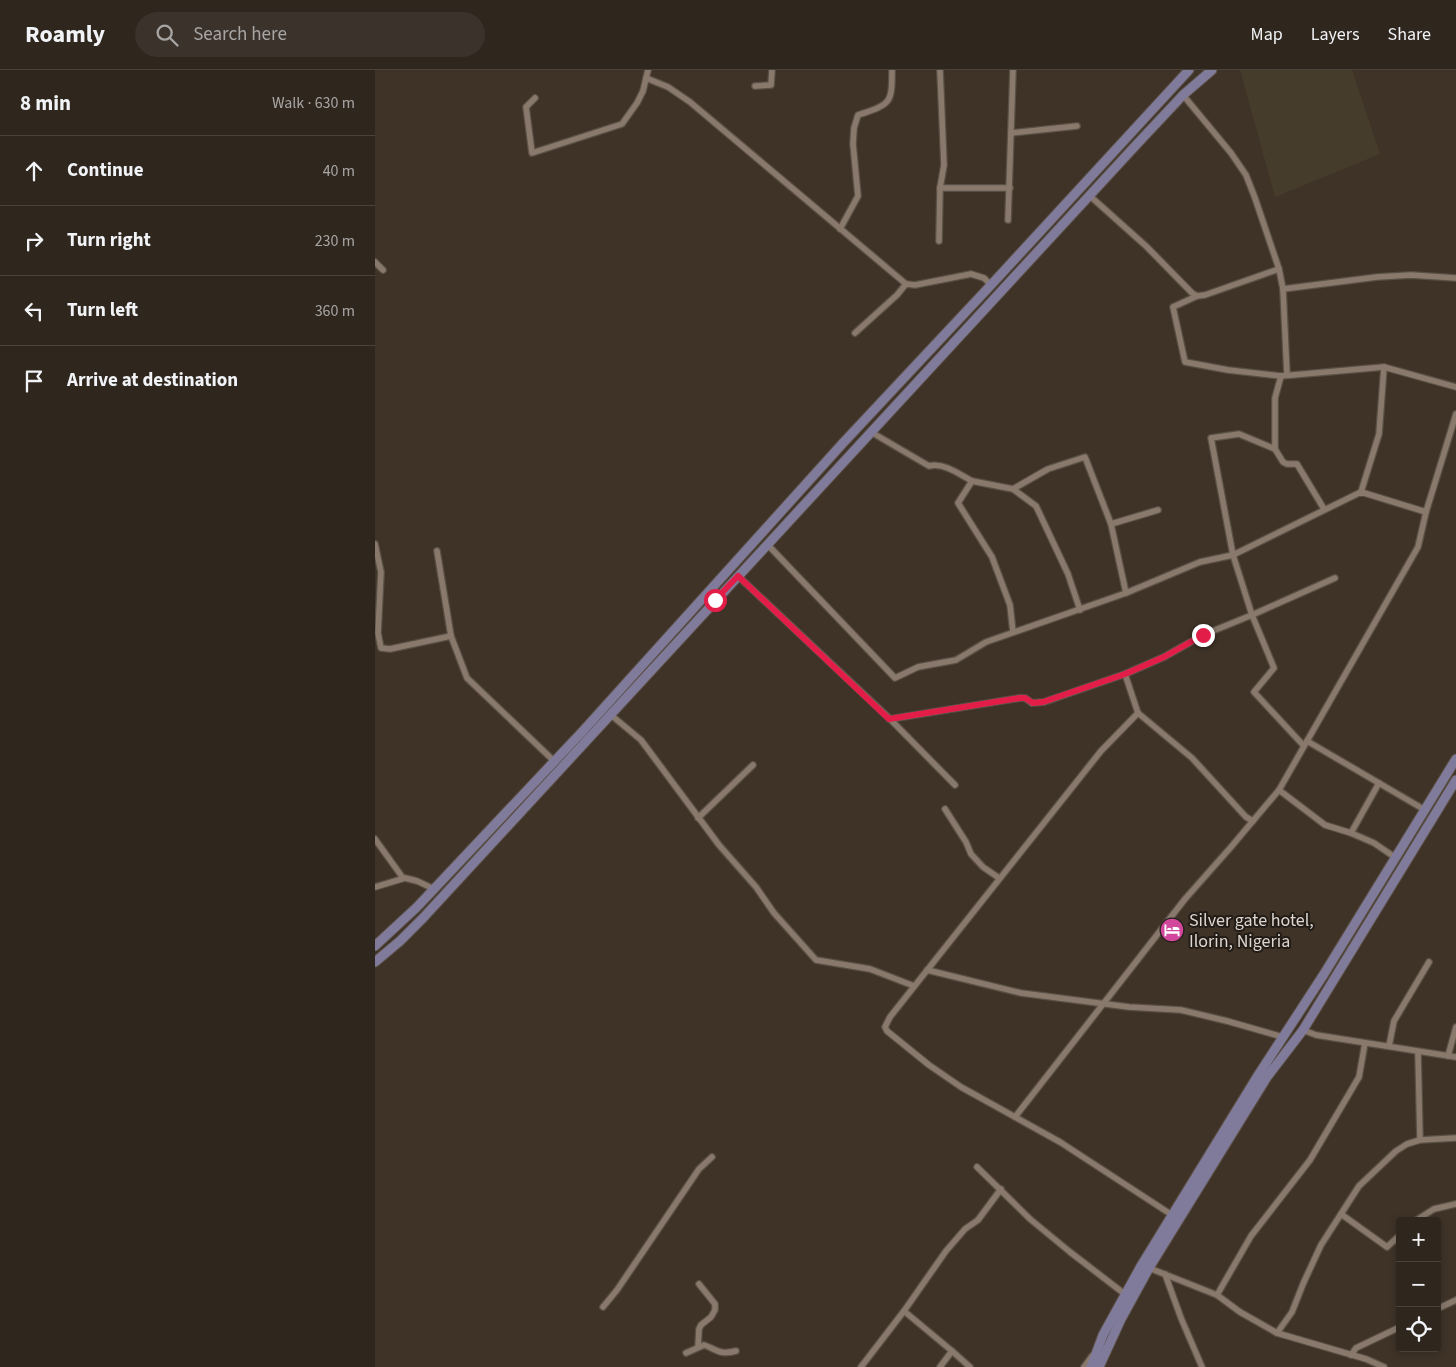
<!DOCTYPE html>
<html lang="en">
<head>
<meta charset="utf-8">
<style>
	:root { --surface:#2f261e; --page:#3b322b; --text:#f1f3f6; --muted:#a7a5a4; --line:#4a433c }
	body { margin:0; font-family:"Source Sans 3",sans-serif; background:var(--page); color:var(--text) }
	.controls { position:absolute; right:15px; bottom:15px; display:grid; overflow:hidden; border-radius:5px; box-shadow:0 2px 8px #0003 }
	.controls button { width:45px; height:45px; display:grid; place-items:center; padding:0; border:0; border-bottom:1px solid var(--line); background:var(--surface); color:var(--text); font:25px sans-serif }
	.stop { position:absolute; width:15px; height:15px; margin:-11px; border:4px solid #e11d48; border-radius:50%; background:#fff }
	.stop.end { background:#e11d48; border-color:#fff; box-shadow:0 1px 5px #0008 }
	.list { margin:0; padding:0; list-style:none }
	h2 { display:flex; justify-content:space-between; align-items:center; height:65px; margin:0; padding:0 20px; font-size:21px }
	h2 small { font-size:16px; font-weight:400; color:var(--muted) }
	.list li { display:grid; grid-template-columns:32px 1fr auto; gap:15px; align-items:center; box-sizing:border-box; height:70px; padding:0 20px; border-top:1px solid var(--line) }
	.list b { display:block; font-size:19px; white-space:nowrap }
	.list em { font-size:16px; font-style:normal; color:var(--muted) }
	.icon { flex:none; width:28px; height:28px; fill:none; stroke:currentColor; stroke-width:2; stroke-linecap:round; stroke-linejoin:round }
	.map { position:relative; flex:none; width:1081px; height:1297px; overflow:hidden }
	header { display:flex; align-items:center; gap:30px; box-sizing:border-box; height:70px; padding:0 25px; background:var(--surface); border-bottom:1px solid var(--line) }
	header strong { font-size:24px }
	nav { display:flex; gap:28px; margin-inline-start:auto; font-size:18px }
	.search { width:350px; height:45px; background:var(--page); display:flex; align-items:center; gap:12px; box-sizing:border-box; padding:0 18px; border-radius:28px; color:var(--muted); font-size:19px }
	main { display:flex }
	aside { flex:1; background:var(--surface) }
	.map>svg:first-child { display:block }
	.industrial { fill:#463c2b }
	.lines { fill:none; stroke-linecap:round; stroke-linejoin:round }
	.street-casing { stroke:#5a4f45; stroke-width:8 }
	.primary-casing { stroke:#5a4f45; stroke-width:11 }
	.street { stroke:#88796c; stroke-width:5.5 }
	.primary { stroke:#817b9b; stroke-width:9 }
	.route { stroke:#e11d48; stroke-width:6 }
	.labels { text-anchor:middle; stroke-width:4; stroke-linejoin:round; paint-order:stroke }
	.poi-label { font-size:18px; fill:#ded6cf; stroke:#221c17; text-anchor:start }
</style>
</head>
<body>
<header>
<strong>Roamly</strong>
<div class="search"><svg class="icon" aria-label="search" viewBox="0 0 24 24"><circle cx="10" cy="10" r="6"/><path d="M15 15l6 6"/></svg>Search here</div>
<nav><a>Map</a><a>Layers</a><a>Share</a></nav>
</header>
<main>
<aside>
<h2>8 min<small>Walk · 630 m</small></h2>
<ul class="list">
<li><svg class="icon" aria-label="ahead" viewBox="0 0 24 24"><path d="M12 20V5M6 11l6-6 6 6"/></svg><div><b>Continue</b></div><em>40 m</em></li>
<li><svg class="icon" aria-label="right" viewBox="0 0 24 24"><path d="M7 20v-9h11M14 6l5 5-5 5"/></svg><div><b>Turn right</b></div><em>230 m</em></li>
<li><svg class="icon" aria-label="left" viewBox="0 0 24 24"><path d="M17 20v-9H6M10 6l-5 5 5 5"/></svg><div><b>Turn left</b></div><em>360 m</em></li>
<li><svg class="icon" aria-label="arrive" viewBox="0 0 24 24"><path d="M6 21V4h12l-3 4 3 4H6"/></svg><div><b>Arrive at destination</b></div></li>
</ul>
</aside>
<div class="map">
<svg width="1081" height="1297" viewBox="0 0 1081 1297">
	<rect width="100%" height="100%" fill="#3f3328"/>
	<path class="industrial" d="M 865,0 L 977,0 L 1005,84 L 900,127 Z"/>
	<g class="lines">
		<g class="street-casing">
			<g id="street">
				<path d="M 271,8 L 293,17 L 315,32 L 531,214"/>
				<path d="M 380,16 L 396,15 L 397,0"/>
				<path d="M 808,25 L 856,83 L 871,105 L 880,128 L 904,199 L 908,219 L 912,305"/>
				<path d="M 160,28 L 151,37 L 157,83 L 247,54 L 262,33 L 268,21 L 273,0"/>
				<path d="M 636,63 L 702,56"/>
				<path d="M 565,118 L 635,118"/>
				<path d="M 715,126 L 772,177 L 817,223 L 822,226 L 830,225 L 904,199"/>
				<path d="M 633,150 L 638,0"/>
				<path d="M 465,159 L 483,126 L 478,74 L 479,58 L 483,45 C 516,34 517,34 517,0"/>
				<path d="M 564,171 L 565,118 L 569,95 L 565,0"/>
				<path d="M 0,192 L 8,200"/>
				<path d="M 908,219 L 1002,207 L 1036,205 L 1081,208"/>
				<path d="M 822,226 L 798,237 L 810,292 L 853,300 L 906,306 L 1009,297 L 1081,317"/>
				<path d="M 480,263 L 522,225 L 531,214 L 540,215 L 596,204 L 609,208 L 616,215"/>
				<path d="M 906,306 L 900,328 L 900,379 L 908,392 L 912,394 L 922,394 L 949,439"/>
				<path d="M 496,362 L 554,396 C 568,392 584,404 597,411"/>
				<path d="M 900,379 L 864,364 L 836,368 L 858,485 L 877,545 L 899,598 L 879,622 L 929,676"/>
				<path d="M 986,422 L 1004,364 L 1009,297"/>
				<path d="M 736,454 L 783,440"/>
				<path d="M 0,474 L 6,502 L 3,563 L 6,578 L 15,579 L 76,566 L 92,608 L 179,691"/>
				<path d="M 392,474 L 520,608 L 543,597 L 581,590 L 611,572 L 751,523 L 825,492 L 858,485 L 986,422 L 1051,442"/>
				<path d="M 62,481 L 76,566"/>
				<path d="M 363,506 L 514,648 L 580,715"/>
				<path d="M 705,540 L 693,504 L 661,436 L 638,419 L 673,399 L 710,387 L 736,454 L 751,523"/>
				<path d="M 638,562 L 635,535 L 617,487 L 583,433 L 597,411 L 638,419"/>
				<path d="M 750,604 L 763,643 L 817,688 L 871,747 L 878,751"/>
				<path d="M 763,643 L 726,681 L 515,947 L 510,957 L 512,961 L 554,995 L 586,1017 L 685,1072 L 797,1145"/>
				<path d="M 236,645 L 266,670 L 344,775 L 381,817 L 399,843 L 441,890 L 495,899 L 539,916"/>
				<path d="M 515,649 L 645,628 L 650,628 L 657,633 L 669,632 L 750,604 L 789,587 L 828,565 L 877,545 L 960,508"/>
				<path d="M 932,671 L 1050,740"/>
				<path d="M 904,720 L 950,755 L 976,763 L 1004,713"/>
				<path d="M 570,739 L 591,772 L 596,784 L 608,797 L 624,808"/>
				<path d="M 323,748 L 378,695"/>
				<path d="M 976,763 L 999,773 L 1021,788"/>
				<path d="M 0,769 L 28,808"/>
				<path d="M 0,817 L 30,808 L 42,811 L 59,819"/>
				<path d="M 552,900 L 646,923 L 754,937 L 806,940 L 852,951 L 908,967"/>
				<path d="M 928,960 L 941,965 L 1081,987"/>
				<path d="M 1014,976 L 1019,951 L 1054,892"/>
				<path d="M 1043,982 L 1045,1070"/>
				<path d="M 1073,986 L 1081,957"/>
				<path d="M 640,1047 L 810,829 L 856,777 L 904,720 L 1043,477 L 1051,442 L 1081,344"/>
				<path d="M 602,1097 L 655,1149 L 695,1182 L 751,1225"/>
				<path d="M 966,1144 L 1012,1177 L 1025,1165"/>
				<path d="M 1040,1151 L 1059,1139 L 1081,1134"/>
				<path d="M 774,1198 L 842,1225 L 865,1242 L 902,1263 L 991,1289 L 1009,1297"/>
				<path d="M 790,1204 L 806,1248 L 827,1297"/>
				<path d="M 842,1225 L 876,1166 L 935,1090 L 984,1007 L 990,973"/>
				<path d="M 228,1237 L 242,1220 L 324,1099 L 337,1087"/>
				<path d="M 1062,1239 L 1081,1230"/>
				<path d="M 529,1241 L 577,1281 L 565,1297"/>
				<path d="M 902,1263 L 917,1242 L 928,1214 L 946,1175 L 984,1116 L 1021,1081 L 1032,1074 L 1045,1070 L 1081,1068"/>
				<path d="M 323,1277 L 324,1259 L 326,1255 L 336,1247 L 340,1240 L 340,1234 L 324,1214"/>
				<path d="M 577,1281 L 595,1297"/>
				<path d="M 311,1283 L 329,1275 C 343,1280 344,1285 361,1281"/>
				<path d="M 976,1285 L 981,1278 L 1025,1257"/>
				<path d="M 486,1297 L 529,1241 L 571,1181 L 590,1159 L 603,1150 L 626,1119"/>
				<path d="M 709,1297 L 717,1286"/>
			</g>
		</g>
		<g class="primary-casing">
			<g id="primary">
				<path d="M 0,876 L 42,837 L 207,662 L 468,373 L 616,215 L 814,0"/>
				<path d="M 0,892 L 25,871 L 48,848 L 762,74 L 808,25 L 837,0"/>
				<path d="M 716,1297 L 728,1265 L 766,1196 L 882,1007 L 949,904 L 1081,689"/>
				<path d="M 724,1297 L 746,1249 L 774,1198 L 892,1007 L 928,960 L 1081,710"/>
			</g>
		</g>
		<use href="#street" class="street"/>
		<use href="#primary" class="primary"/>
	</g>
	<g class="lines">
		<path class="route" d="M 340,530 L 363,506 L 514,649 L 645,628 L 650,628 L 658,633 L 668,632 L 750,604 L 789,587 L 828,565"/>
	</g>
	<defs>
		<g id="hotel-disc" transform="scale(1.25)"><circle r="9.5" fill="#d1479c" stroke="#221c17"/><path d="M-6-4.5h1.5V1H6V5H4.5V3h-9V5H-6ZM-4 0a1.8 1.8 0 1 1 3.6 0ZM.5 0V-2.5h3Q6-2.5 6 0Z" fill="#fff"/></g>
	</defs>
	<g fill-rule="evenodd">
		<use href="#hotel-disc" x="797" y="860"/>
	</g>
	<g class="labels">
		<g class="poi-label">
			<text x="814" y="856">Silver gate hotel,<tspan x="814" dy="21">Ilorin, Nigeria</tspan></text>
		</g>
	</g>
</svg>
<div class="controls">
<button>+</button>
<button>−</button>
<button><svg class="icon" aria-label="locate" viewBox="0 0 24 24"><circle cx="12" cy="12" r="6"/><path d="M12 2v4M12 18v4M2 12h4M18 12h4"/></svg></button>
</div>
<div class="stop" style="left:340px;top:530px"></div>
<div class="stop end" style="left:828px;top:565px"></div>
</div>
</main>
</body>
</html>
